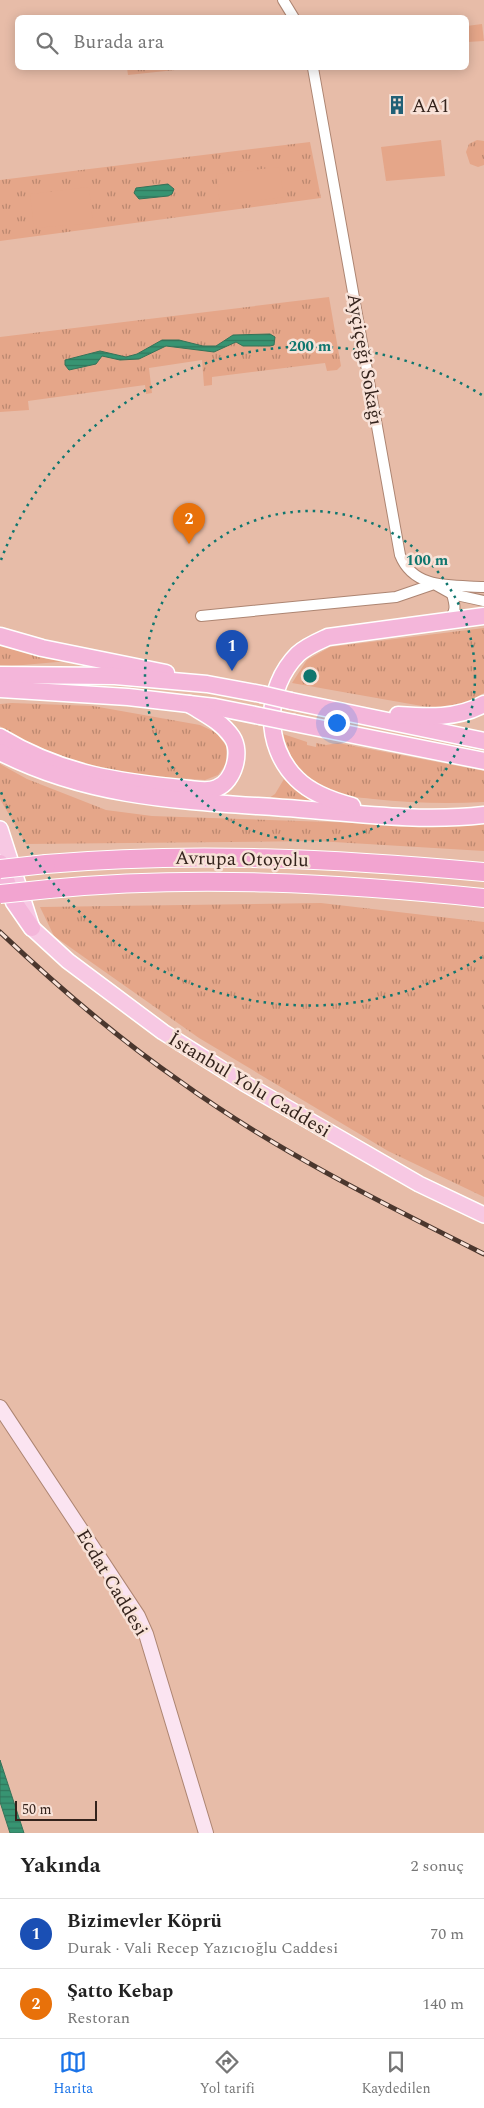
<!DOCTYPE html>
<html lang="tr">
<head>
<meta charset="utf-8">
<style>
	:root { --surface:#fff; --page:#f6f6f6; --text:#222; --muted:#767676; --line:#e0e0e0; --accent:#1a73e8 }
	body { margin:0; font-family:Spectral,serif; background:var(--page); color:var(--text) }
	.scale { position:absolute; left:15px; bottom:12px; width:82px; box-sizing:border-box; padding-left:5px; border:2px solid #34231c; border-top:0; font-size:14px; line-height:18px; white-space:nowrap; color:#34231c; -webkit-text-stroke:4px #f8e2d8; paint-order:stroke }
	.you { position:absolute; left:336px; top:722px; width:18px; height:18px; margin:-12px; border:4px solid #fff; border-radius:50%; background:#1a73e8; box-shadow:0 0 0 8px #1a73e833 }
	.badge { display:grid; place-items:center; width:32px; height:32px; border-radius:50%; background:var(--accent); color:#fff; font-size:16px; font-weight:700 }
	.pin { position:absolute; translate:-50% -41px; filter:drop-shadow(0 1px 2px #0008) }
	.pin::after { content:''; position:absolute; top:26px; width:18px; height:15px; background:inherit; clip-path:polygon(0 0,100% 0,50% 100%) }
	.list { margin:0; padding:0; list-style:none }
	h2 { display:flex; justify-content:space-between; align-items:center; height:65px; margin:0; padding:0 20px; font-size:21px }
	h2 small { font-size:16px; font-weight:400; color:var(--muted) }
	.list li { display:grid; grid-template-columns:32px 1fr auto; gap:15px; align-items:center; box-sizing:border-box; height:70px; padding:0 20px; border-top:1px solid var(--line) }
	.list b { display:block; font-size:19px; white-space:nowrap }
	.list p { margin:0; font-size:16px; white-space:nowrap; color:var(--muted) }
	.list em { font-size:16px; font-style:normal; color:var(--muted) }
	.icon { flex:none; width:28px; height:28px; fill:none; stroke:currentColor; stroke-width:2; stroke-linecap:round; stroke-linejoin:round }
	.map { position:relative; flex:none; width:484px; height:1833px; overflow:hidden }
	.search { position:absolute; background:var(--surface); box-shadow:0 2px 12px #0003; left:15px; right:15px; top:15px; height:55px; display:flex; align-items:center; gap:12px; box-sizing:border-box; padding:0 18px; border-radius:8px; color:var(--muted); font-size:19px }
	.sheet { height:205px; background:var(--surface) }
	nav { display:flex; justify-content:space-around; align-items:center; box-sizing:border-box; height:70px; border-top:1px solid var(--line); background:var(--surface); font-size:14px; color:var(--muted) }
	nav a { display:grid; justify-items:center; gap:2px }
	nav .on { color:var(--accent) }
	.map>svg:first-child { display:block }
	.grass { fill:url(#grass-tufts) }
	.garden { fill:#e5a689 }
	.water { fill:url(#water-rules); stroke:#367258 }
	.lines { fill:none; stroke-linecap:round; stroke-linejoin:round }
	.minor-casing { stroke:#ad8572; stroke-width:12 }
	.secondary-casing { stroke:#ad8572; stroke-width:16 }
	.primary-casing { stroke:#fff; stroke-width:18 }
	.trunk-casing { stroke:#fff; stroke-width:19 }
	.motorway-casing { stroke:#fff; stroke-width:20 }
	.minor { stroke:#fff; stroke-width:10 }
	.secondary { stroke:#fbe4f1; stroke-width:14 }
	.primary { stroke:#f7c8e3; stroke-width:15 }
	.trunk { stroke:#f4b6da; stroke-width:16 }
	.motorway { stroke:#f2a4d0; stroke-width:18 }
	.rail-casing { stroke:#4b372e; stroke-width:5 }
	.rail { stroke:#f8e2d8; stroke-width:3; stroke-dasharray:9; stroke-linecap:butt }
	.trunk-bridge-casing { stroke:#fff; stroke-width:19; stroke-linecap:butt }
	.motorway-bridge-casing { stroke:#fff; stroke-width:20; stroke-linecap:butt }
	.trunk-bridge { stroke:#f4b6da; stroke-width:16 }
	.motorway-bridge { stroke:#f2a4d0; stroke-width:18 }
	.ring { fill:none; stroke:#0f766e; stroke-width:2.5; stroke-dasharray:2.5 5 }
	.labels { text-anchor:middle; stroke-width:5; stroke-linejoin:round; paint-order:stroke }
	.poi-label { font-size:19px; fill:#34231c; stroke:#f8e2d8; text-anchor:start }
	.street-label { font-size:19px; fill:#34231c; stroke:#f8e2d8 }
	.centre { fill:#0f766e; stroke:#f8e2d8; stroke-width:2.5 }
	.ring-label { font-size:15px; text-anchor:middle; font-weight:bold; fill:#0f766e; stroke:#f8e2d8; stroke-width:5; stroke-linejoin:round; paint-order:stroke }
</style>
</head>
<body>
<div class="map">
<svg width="484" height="1833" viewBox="0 0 484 1833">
	<defs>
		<pattern id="grass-tufts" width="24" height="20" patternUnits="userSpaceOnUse" patternTransform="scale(1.25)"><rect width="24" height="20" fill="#e5a689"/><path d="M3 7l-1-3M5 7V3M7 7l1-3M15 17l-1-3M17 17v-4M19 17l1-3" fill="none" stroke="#ba876f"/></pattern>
		<pattern id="water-rules" width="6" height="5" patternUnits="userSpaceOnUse" patternTransform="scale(1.25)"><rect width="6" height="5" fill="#379472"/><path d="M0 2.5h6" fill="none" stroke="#2f785d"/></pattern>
	</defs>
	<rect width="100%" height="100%" fill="#e7bca8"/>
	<g class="grass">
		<path d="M 127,68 L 174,68 L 175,70 L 128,75 Z"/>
		<path d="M 477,140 L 484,141 L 484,165 L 478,167 L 470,164 L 466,152 L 469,144 Z"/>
		<path d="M 310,142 L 321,198 L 0,241 L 0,180 Z"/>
		<path d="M 329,297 L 341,366 L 337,370 L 327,371 L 325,363 L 212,377 L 212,385 L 204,386 L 202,360 L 149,368 L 152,393 L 146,394 L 145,385 L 28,401 L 29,410 L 0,412 L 0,337 Z"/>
		<path d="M 484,628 L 484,693 C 467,703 453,708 433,708 L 292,683 L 307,660 L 330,647 Z"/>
		<path d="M 0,642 L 47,659 L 69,661 L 0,667 Z"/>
		<path d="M 12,703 L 93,706 L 200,725 L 217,733 L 226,746 L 226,764 L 218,775 L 205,780 L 140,775 L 72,761 L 9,734 L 0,726 L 0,704 Z"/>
		<path d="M 283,734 L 307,742 L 307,745 L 316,747 L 316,743 L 326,745 L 338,743 L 484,771 L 484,802 C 447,804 410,803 373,799 C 357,797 340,797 325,790 C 301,778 289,758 283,734 Z"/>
		<path d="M 0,764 L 27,779 L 106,810 L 152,816 L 361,823 L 484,823 L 484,851 L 317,841 L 26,844 L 0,799 Z"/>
		<path d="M 284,779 L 312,802 L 269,798 L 275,794 Z"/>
		<path d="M 321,903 L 484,922 L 484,1197 L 388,1151 L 199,1038 L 54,936 L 40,907 Z"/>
	</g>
	<g class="garden">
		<path d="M 482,24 L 484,41 L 467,42 L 467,26 Z"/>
		<path d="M 441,140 L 445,176 L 386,181 L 381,147 Z"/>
		<path d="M 279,167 L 284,197 L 220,205 L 216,174 Z"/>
		<path d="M 89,187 L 93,223 L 34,228 L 30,194 Z"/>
	</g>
	<g class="water">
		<path d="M 168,184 L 174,189 L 172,194 L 168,196 L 139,199 L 134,193 L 136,188 Z"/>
		<path d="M 270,334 L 275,337 L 274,345 L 270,346 L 243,346 L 236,342 L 214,352 L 166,346 L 139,359 L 120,360 L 102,356 L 96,364 L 69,370 L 65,365 L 65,360 L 100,351 L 126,357 L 137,354 L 162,340 L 179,340 L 203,346 L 216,346 L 233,335 Z"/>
		<path d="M 0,1760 L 24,1833 L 10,1833 L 0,1802 Z"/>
	</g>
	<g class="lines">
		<g class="minor-casing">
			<g id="minor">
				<path d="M 283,0 L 294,18"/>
				<path d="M 313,68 L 400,555 C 414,590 452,585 484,587"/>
				<path d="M 201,616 L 396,597 L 434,584 L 452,594 L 484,601"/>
				<path d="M 448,620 C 457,611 455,605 452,594"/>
			</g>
		</g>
		<g class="secondary-casing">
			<path id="secondary" d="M 0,1407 L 138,1616 L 146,1634 L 206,1833"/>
		</g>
		<g class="primary-casing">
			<path id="primary" d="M 0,829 L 32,928 L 68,961 L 163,1032 L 244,1083 L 419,1184 L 484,1215"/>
		</g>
		<g class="trunk-casing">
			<g id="trunk">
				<path d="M 0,636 L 42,648 L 166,673"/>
				<path d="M 0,675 L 115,676 L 207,684 L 261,694"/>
				<path d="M 0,689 L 128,697 L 215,707 L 260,716"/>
				<path d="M 291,701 L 484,741"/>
				<path d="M 398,715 C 427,717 457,719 484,704"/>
				<path d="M 294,723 L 484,761"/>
				<path d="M 0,737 C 63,775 119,782 190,789 C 199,790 209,792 217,788 C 234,781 242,752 232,737 C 221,721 205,714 189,704"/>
				<path d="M 0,752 C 96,801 194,801 299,809 C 360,814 423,822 484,815"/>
				<path d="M 352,806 C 333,801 311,793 297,779 C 263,746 264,688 298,654 C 307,646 317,642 328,637 L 484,616"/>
				<path d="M 0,863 L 14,902 L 32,928"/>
			</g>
		</g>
		<g class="motorway-casing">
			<g id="motorway">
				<path d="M 46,864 C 193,851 338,859 484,872"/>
				<path d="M 49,889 C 194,875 340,883 484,898"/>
			</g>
		</g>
		<use href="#minor" class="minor"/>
		<use href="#secondary" class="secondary"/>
		<use href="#primary" class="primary"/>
		<use href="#trunk" class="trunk"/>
		<use href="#motorway" class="motorway"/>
		<g class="rail-casing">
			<path id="rail" d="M 0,932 C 57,986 116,1037 181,1082 C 275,1150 380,1202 484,1254"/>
		</g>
		<use href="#rail" class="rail"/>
		<g class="trunk-bridge-casing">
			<g id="trunk-bridge">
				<path d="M 261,694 L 291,701"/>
				<path d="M 260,716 L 294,723"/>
			</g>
		</g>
		<g class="motorway-bridge-casing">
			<g id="motorway-bridge">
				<path d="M 0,869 L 46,864"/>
				<path d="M 0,894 L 49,889"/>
			</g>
		</g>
		<use href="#trunk-bridge" class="trunk-bridge"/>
		<use href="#motorway-bridge" class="motorway-bridge"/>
	</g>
	<g class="ring">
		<circle cx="310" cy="676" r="165"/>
		<path d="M482 957A330 330 0 0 1 1 792M1 560A330 330 0 0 1 482 395"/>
	</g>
	<defs>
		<g id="building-bare" transform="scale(1.5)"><path d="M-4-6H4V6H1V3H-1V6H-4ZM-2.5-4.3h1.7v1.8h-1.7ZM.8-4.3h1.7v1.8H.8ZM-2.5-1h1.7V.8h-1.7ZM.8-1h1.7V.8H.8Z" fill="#216076" stroke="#f8e2d8" stroke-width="2.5" paint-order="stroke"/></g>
	</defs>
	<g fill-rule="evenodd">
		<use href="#building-bare" x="397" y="105"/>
	</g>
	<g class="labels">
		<g class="poi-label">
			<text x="412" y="112">AA1</text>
		</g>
		<g class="street-label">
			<text transform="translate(366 359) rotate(80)" y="7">Ayçiçeği Sokağı</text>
			<text transform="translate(242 858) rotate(1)" y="7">Avrupa Otoyolu</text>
			<text transform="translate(250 1084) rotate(31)" y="7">İstanbul Yolu Caddesi</text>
			<text transform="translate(113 1582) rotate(59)" y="7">Ecdat Caddesi</text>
		</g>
	</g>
	<circle cx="310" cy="676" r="8" class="centre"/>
	<g class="ring-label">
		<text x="310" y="351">200 m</text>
		<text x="427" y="565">100 m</text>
	</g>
</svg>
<div class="scale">50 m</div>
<div class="you"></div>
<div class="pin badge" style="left:232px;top:671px;background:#1a4fb4">1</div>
<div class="pin badge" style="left:189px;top:544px;background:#e8710a">2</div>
<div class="search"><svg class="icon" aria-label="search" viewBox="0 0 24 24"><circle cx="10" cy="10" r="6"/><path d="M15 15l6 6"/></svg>Burada ara</div>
</div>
<section class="sheet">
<h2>Yakında<small>2 sonuç</small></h2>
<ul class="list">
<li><span class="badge" style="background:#1a4fb4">1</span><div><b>Bizimevler Köprü</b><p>Durak · Vali Recep Yazıcıoğlu Caddesi</p></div><em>70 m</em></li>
<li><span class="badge" style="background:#e8710a">2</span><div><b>Şatto Kebap</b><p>Restoran</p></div><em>140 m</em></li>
</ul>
</section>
<nav>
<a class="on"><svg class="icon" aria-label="map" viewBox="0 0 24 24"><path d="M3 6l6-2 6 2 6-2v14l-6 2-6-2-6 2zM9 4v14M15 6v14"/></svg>Harita</a>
<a><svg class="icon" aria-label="directions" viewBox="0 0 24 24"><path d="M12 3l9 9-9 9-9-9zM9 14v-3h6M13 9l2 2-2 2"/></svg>Yol tarifi</a>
<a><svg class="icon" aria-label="saved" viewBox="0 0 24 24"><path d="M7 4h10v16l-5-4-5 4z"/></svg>Kaydedilen</a>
</nav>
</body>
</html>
